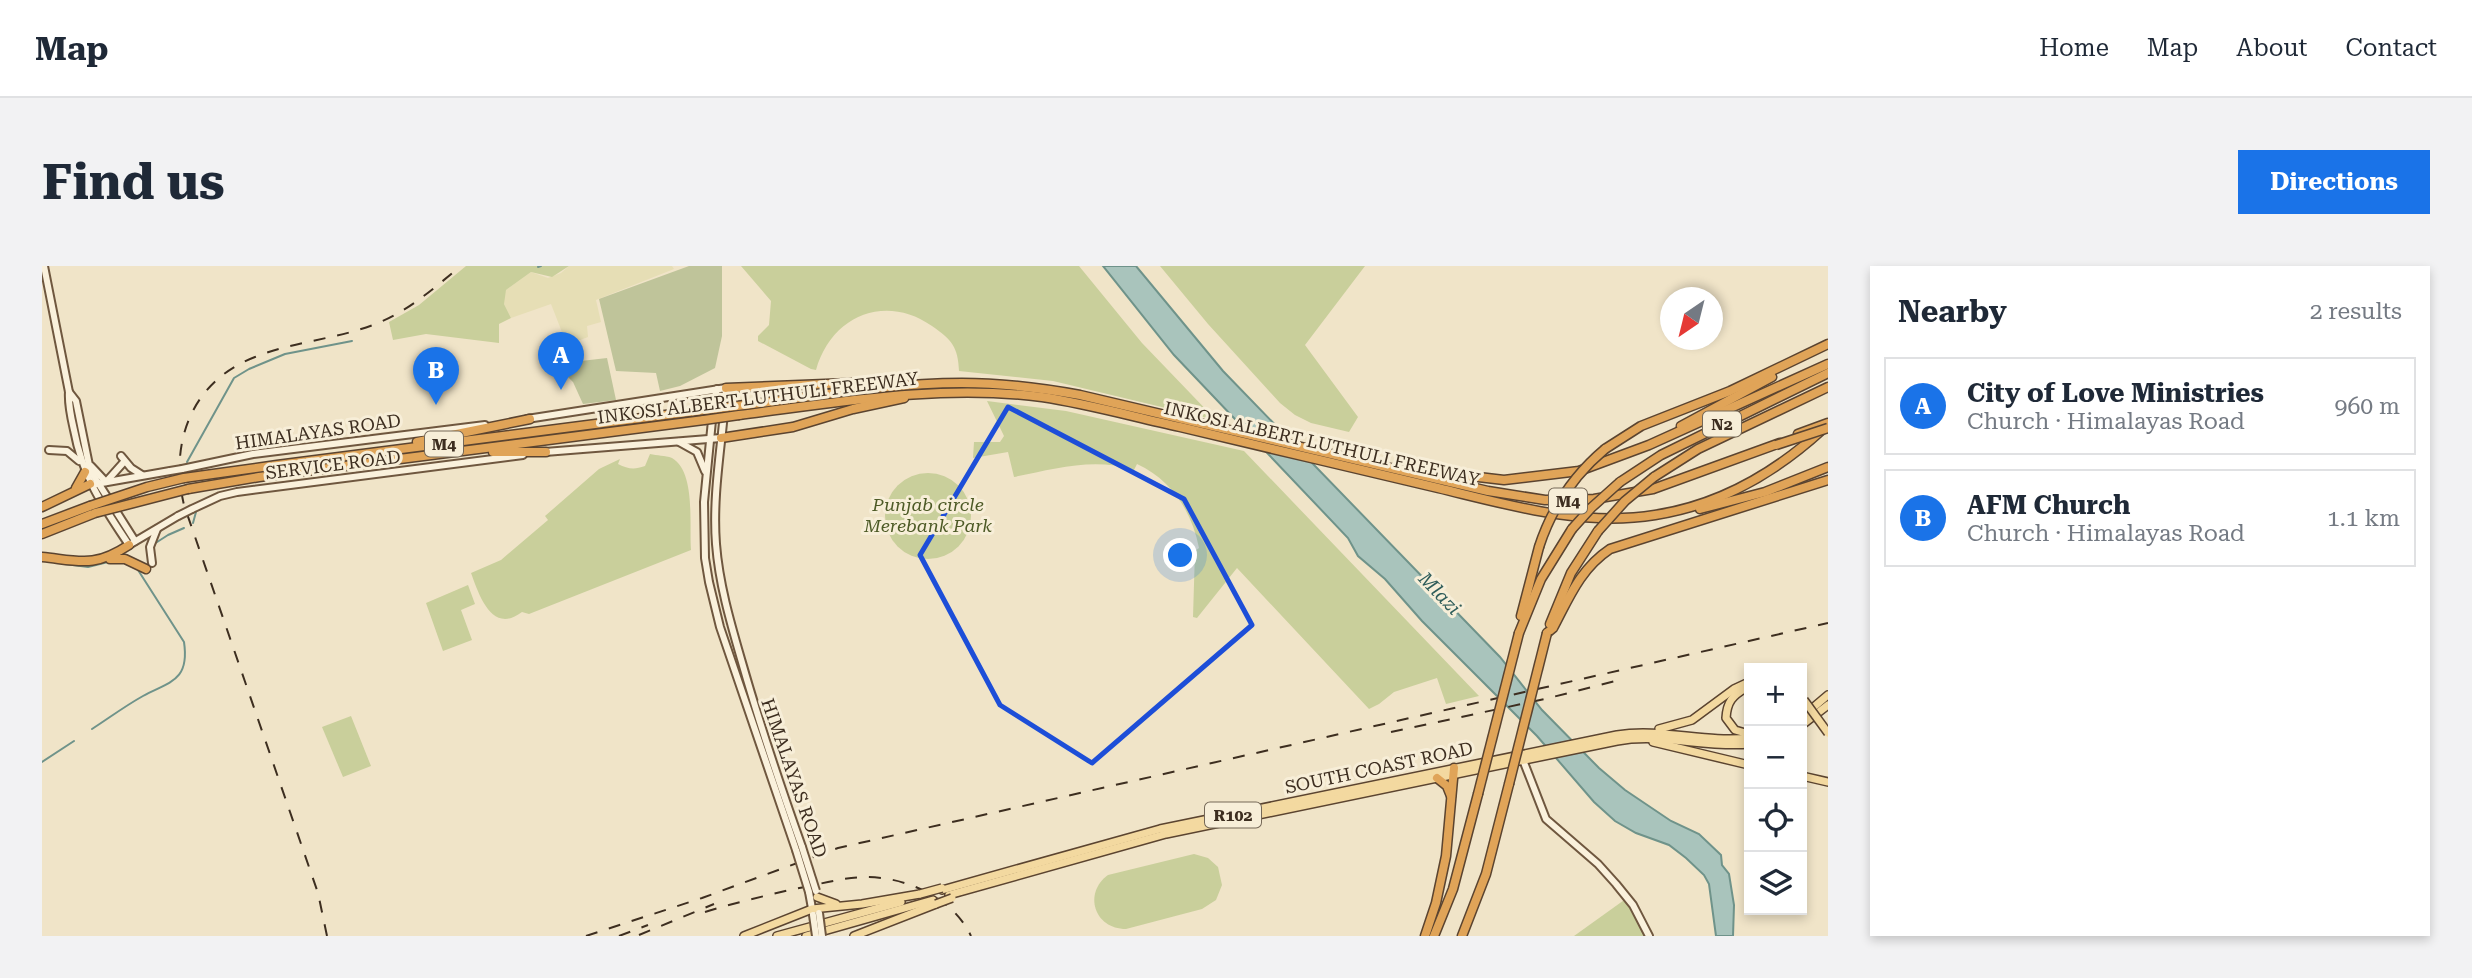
<!DOCTYPE html>
<html lang="en">
<head>
<meta charset="utf-8">
<style>
	:root { --surface:#fff; --page:#f2f2f3; --text:#1f2937; --muted:#747a83; --line:#e0e1e3; --accent:#1a73e8 }
	body { margin:0; font-family:"Roboto Serif",serif; background:var(--page); color:var(--text) }
	.controls { position:absolute; right:21px; bottom:21px; display:grid; overflow:hidden; border-radius:0px; box-shadow:0 4px 10px #0003 }
	.controls button { width:63px; height:63px; display:grid; place-items:center; padding:0; border:0; border-bottom:2px solid var(--line); background:var(--surface); color:var(--text); font:35px sans-serif }
	.compass { position:absolute; left:1618px; top:21px; width:63px; height:63px; border-radius:50%; background:var(--surface); box-shadow:0 4px 10px #0003; rotate:215deg }
	.you { position:absolute; left:1139px; top:290px; width:24px; height:24px; margin:-18px; border:5px solid #fff; border-radius:50%; background:#1a73e8; box-shadow:0 0 0 10px #1a73e833 }
	.badge { display:grid; place-items:center; width:46px; height:46px; border-radius:50%; background:var(--accent); color:#fff; font-size:23px; font-weight:700 }
	.pin { position:absolute; translate:-50% -58px; filter:drop-shadow(0 2px 4px #0008) }
	.pin::after { content:''; position:absolute; top:37px; width:24px; height:21px; background:inherit; clip-path:polygon(0 0,100% 0,50% 100%) }
	.list { margin:0; padding:0; list-style:none }
	h2 { display:flex; justify-content:space-between; align-items:center; height:91px; margin:0; padding:0 28px; font-size:30px }
	h2 small { font-size:23px; font-weight:400; color:var(--muted) }
	.list li { display:grid; grid-template-columns:46px 1fr auto; gap:21px; align-items:center; box-sizing:border-box; height:98px; margin:0 14px 14px; padding:0 14px; border:2px solid var(--line); border-radius:0px }
	.list b { display:block; font-size:26px; white-space:nowrap }
	.list p { margin:0; font-size:23px; white-space:nowrap; color:var(--muted) }
	.list em { font-size:23px; font-style:normal; color:var(--muted) }
	.icon { flex:none; width:38px; height:38px; fill:none; stroke:currentColor; stroke-width:2; stroke-linecap:round; stroke-linejoin:round }
	.map { position:relative; flex:none; width:1786px; height:670px; overflow:hidden; border-radius:0px }
	header { display:flex; align-items:center; gap:42px; box-sizing:border-box; height:98px; padding:0 35px; background:var(--surface); border-bottom:2px solid var(--line) }
	header strong { font-size:33px }
	nav { display:flex; gap:38px; margin-inline-start:auto; font-size:24px }
	.intro { display:flex; align-items:center; justify-content:space-between; box-sizing:border-box; height:168px; padding:0 42px }
	h1 { margin:0; font-size:49px }
	.button { padding:18px 32px; border-radius:0px; background:var(--accent); color:#fff; font-size:24px; font-weight:700 }
	main { display:flex; gap:42px; padding:0 42px }
	aside { flex:1; background:var(--surface); border-radius:0px; box-shadow:0 4px 10px #0003 }
	.map>svg:first-child { display:block }
	.farmland { fill:#e6deb5 }
	.green { fill:#c9cf9b }
	.cemetery { fill:#bfc49a }
	.water { fill:#a9c4bc; stroke:#6f938a; stroke-width:2 }
	.lines { fill:none; stroke-linecap:round; stroke-linejoin:round }
	.stream { stroke:#6f938a; stroke-width:2 }
	.secondary-casing { stroke:#6f573f; stroke-width:10 }
	.primary-casing { stroke:#5b4430; stroke-width:10 }
	.highway-casing { stroke:#5b4430; stroke-width:11 }
	.secondary { stroke:#faf1dc; stroke-width:6 }
	.primary { stroke:#f3d9a0; stroke-width:7 }
	.highway { stroke:#e0a458; stroke-width:8 }
	.rail { stroke:#3d2e20; stroke-width:2; stroke-dasharray:12 12; stroke-linecap:butt }
	.secondary-bridge-casing { stroke:#6f573f; stroke-width:10; stroke-linecap:butt }
	.primary-bridge-casing { stroke:#5b4430; stroke-width:10; stroke-linecap:butt }
	.highway-bridge-casing { stroke:#5b4430; stroke-width:11; stroke-linecap:butt }
	.secondary-bridge { stroke:#faf1dc; stroke-width:6 }
	.primary-bridge { stroke:#f3d9a0; stroke-width:7 }
	.highway-bridge { stroke:#e0a458; stroke-width:8 }
	.marked { fill:none; stroke:#1d4ed8; stroke-width:5; stroke-linejoin:round }
	.labels { text-anchor:middle; stroke-width:6; stroke-linejoin:round; paint-order:stroke }
	.shield { fill:#f7eed8; stroke:#756857; stroke-width:2 }
	.shield-label { font-size:16px; font-weight:bold; fill:#3d2e20 }
	.street-label { font-size:18px; fill:#3d2e20; stroke:#f7eed8 }
	.park-label { font-size:18px; font-style:italic; fill:#4d5a26; stroke:#f7eed8 }
	.water-label { font-size:19px; font-style:italic; fill:#2f5d5a; stroke:#f7eed8 }
</style>
</head>
<body>
<header>
<strong>Map</strong>
<nav><a>Home</a><a>Map</a><a>About</a><a>Contact</a></nav>
</header>
<div class="intro"><h1>Find us</h1><a class="button">Directions</a></div>
<main>
<div class="map">
<svg width="1786" height="670" viewBox="0 0 1786 670">
	<rect width="100%" height="100%" fill="#f0e4c8"/>
	<path class="farmland" d="M 527,0 L 630,0 L 632,3 L 554,34 L 559,56 L 545,60 L 546,71 L 525,79 L 509,38 L 469,52 L 462,38 L 462,29 L 464,24 L 489,6 L 506,12 L 519,7 Z"/>
	<g class="green">
		<path d="M 424,0 L 527,0 L 510,11 L 489,6 L 464,24 L 462,38 L 469,52 L 457,58 L 457,77 L 384,68 L 351,74 L 347,56 L 377,39 Z"/>
		<path d="M 699,0 L 1037,0 L 1100,77 L 1174,154 L 1011,115 L 917,105 C 916,81 910,74 890,60 C 843,27 789,50 774,104 L 769,103 L 716,75 L 716,70 L 727,59 L 729,35 Z"/>
		<path d="M 1118,0 L 1323,0 L 1263,79 L 1316,151 L 1307,166 L 1269,157 L 1253,149 L 1238,137 L 1166,58 Z"/>
		<path d="M 945,135 L 1024,145 L 1202,185 L 1437,430 L 1404,438 L 1395,412 L 1352,426 L 1337,438 L 1327,443 L 1195,302 L 1155,352 L 1151,351 L 1153,285 L 1157,282 C 1150,246 1130,214 1095,198 L 1092,204 C 1052,191 1012,203 972,211 L 966,186 L 931,192 L 932,176 L 958,176 L 962,170 Z"/>
		<path d="M 608,188 C 615,190 623,189 630,192 C 654,206 647,259 649,284 L 487,348 L 480,346 C 450,369 437,329 429,307 L 459,294 L 506,254 L 503,250 L 557,203 L 578,193 L 576,198 C 586,203 592,204 603,200 Z"/>
		<circle cx="886" cy="250" r="43"/>
		<path d="M 426,319 L 433,338 L 419,344 L 430,374 L 401,385 L 384,337 Z"/>
		<path d="M 309,450 L 329,500 L 301,511 L 280,461 Z"/>
		<path d="M 1152,588 L 1166,592 L 1176,601 L 1180,619 L 1174,634 L 1160,643 L 1084,663 C 1052,663 1041,627 1066,609 Z"/>
		<path d="M 1585,632 L 1607,670 L 1532,670 Z"/>
	</g>
	<g class="cemetery">
		<path d="M 647,0 L 680,0 L 680,70 L 673,102 L 638,120 L 618,125 L 614,107 L 574,105 L 557,33 Z"/>
		<path d="M 565,92 L 574,134 L 541,138 L 531,116 L 525,110 L 525,106 L 539,95 Z"/>
	</g>
	<path class="water" d="M 1061,0 L 1094,0 L 1181,105 L 1458,391 L 1500,444 L 1557,502 L 1583,524 L 1629,555 L 1657,568 L 1679,589 L 1680,599 L 1687,608 L 1692,639 L 1691,670 L 1674,670 L 1667,618 L 1662,609 L 1644,592 L 1627,579 L 1594,567 L 1573,555 L 1552,536 L 1495,470 L 1380,355 L 1343,313 L 1316,290 L 1306,272 L 1132,89 Z"/>
	<g class="lines">
		<g class="stream">
			<path d="M 496,1 L 499,0"/>
			<path d="M 145,196 L 192,112 L 207,103 L 243,88 L 310,75"/>
			<path d="M 151,257 L 154,246"/>
			<path d="M 112,278 L 126,269 L 142,262"/>
			<path d="M 23,298 L 46,301 L 66,296"/>
			<path d="M 50,463 C 67,452 83,440 101,430 C 126,416 148,416 142,376 L 96,304"/>
			<path d="M 0,496 L 32,475"/>
		</g>
		<g class="secondary-casing">
			<g id="secondary">
				<path d="M 2,0 L 27,126 C 26,139 29,151 32,164 C 41,212 61,240 87,279 L 136,250"/>
				<path d="M 675,123 L 672,134 L 662,236 L 663,292 L 667,316 L 678,361 L 754,584"/>
				<path d="M 27,126 L 34,135 L 48,204 L 93,275"/>
				<path d="M 485,153 L 684,122 C 681,174 670,226 674,278 C 677,317 688,355 699,393 C 717,456 738,519 760,581"/>
				<path d="M 637,176 L 655,186 L 663,205"/>
				<path d="M 7,184 L 25,185 L 37,195"/>
				<path d="M 503,186 L 679,172"/>
				<path d="M 79,190 L 89,202 L 100,209"/>
				<path d="M 49,200 L 64,216 L 81,197"/>
				<path d="M 140,203 L 211,188 L 443,159"/>
				<path d="M 54,218 L 128,205"/>
				<path d="M 150,243 L 178,230 L 195,226 L 481,189"/>
				<path d="M 110,297 L 108,281 L 115,263"/>
				<path d="M 1481,494 L 1504,553 L 1556,598 L 1574,618 L 1591,639 L 1607,670"/>
				<path d="M 767,626 L 771,648"/>
			</g>
		</g>
		<g class="primary-casing">
			<g id="primary">
				<path d="M 1704,422 C 1690,430 1685,436 1684,452 L 1693,464 L 1707,468"/>
				<path d="M 1760,451 L 1786,429"/>
				<path d="M 1760,459 L 1786,439"/>
				<path d="M 1617,463 L 1650,454 L 1692,423 L 1707,416"/>
				<path d="M 1611,476 L 1707,499"/>
				<path d="M 1760,510 L 1786,516"/>
				<path d="M 900,624 L 1118,563 L 1575,469 C 1619,462 1663,477 1707,472"/>
				<path d="M 907,629 L 1124,568 L 1575,475 C 1620,467 1663,482 1707,478"/>
				<path d="M 775,631 L 794,638"/>
				<path d="M 702,670 L 770,643 L 820,638 L 878,628"/>
				<path d="M 735,670 L 859,636"/>
				<path d="M 764,670 L 891,634"/>
				<path d="M 812,670 L 894,638"/>
			</g>
		</g>
		<g class="highway-casing">
			<g id="highway">
				<path d="M 684,122 L 859,115"/>
				<path d="M 695,140 C 769,131 845,117 920,117 C 960,117 999,122 1038,129 L 1446,225 L 1503,234 L 1552,233 L 1611,223 L 1738,177"/>
				<path d="M 697,149 C 799,136 898,118 1000,131 C 1047,138 1092,151 1138,161 C 1224,181 1310,202 1396,222 C 1467,239 1540,261 1613,249 C 1678,239 1733,207 1781,163"/>
				<path d="M 1639,160 L 1730,111"/>
				<path d="M 1756,168 L 1786,157"/>
				<path d="M 679,172 L 751,161 L 811,143 L 862,132"/>
				<path d="M 375,176 L 488,153"/>
				<path d="M 1563,183 L 1599,160 L 1688,125 L 1786,78"/>
				<path d="M 451,186 L 504,186"/>
				<path d="M 1385,205 L 1462,214 L 1537,205 L 1607,179 L 1786,98"/>
				<path d="M 1612,211 L 1656,183 L 1786,121"/>
				<path d="M 142,212 L 235,199 L 662,144"/>
				<path d="M 1578,216 L 1619,189 L 1786,107"/>
				<path d="M 34,222 L 43,206"/>
				<path d="M 146,223 L 217,211 L 662,154"/>
				<path d="M 0,241 L 48,218"/>
				<path d="M 1658,243 L 1723,226 L 1786,201"/>
				<path d="M 0,258 L 48,240"/>
				<path d="M 0,268 L 53,247"/>
				<path d="M 0,291 C 38,295 52,302 87,279"/>
				<path d="M 68,293 L 83,293 L 104,303"/>
				<path d="M 1479,350 L 1497,281"/>
				<path d="M 1508,358 L 1529,307 L 1556,265"/>
				<path d="M 1477,367 L 1499,313 L 1530,263"/>
				<path d="M 1505,367 L 1511,362 C 1527,332 1538,303 1568,283 L 1786,214"/>
				<path d="M 1395,512 L 1405,520 L 1409,530"/>
				<path d="M 1383,670 L 1394,637 L 1404,590 L 1412,502"/>
				<path d="M 1392,670 L 1411,623 L 1436,528"/>
				<path d="M 1420,670 L 1444,608 L 1467,518"/>
			</g>
		</g>
		<use href="#secondary" class="secondary"/>
		<use href="#primary" class="primary"/>
		<use href="#highway" class="highway"/>
		<g class="rail">
			<path d="M 1349,466 L 1503,433 L 1581,413"/>
			<path d="M 663,646 C 692,637 722,630 752,623 C 775,619 798,612 821,611 C 862,610 911,631 929,670"/>
			<path d="M 597,669 L 672,638"/>
			<path d="M 285,670 L 276,627 L 142,239 C 127,176 150,115 213,91 C 253,75 297,73 336,57 C 368,44 393,21 419,0"/>
			<path d="M 544,670 L 660,632 L 796,582 L 1786,357"/>
			<path d="M 577,670 L 606,659"/>
		</g>
		<g class="secondary-bridge-casing">
			<g id="secondary-bridge">
				<path d="M 128,205 L 140,203"/>
				<path d="M 136,250 L 150,243"/>
				<path d="M 760,581 L 774,625"/>
				<path d="M 754,584 L 767,626"/>
				<path d="M 777,647 L 780,670"/>
				<path d="M 771,649 L 774,670"/>
			</g>
		</g>
		<g class="primary-bridge-casing">
			<g id="primary-bridge">
				<path d="M 1762,434 L 1786,467"/>
				<path d="M 878,628 L 900,622"/>
				<path d="M 894,638 L 910,632"/>
			</g>
		</g>
		<g class="highway-bridge-casing">
			<g id="highway-bridge">
				<path d="M 662,144 L 695,140"/>
				<path d="M 662,154 L 697,149"/>
				<path d="M 1734,179 L 1786,162"/>
				<path d="M 48,240 L 105,221 L 142,212"/>
				<path d="M 53,247 L 146,223"/>
				<path d="M 1530,263 L 1549,242 L 1578,216"/>
				<path d="M 1556,265 L 1583,235 L 1612,211"/>
				<path d="M 1497,281 C 1510,241 1532,209 1563,183"/>
				<path d="M 1467,518 L 1505,367"/>
				<path d="M 1436,528 L 1477,367"/>
			</g>
		</g>
		<use href="#secondary-bridge" class="secondary-bridge"/>
		<use href="#primary-bridge" class="primary-bridge"/>
		<use href="#highway-bridge" class="highway-bridge"/>
	</g>
	<path class="marked" d="M 966,141 L 1142,233 L 1210,359 L 1050,497 L 958,439 L 878,289 Z"/>
	<g class="labels">
		<g class="shield">
			<rect x="1661" y="145.5" width="38" height="25" rx="5"/>
			<rect x="383" y="165.5" width="38" height="25" rx="5"/>
			<rect x="1507" y="222.5" width="38" height="25" rx="5"/>
			<rect x="1163" y="536.5" width="56" height="25" rx="5"/>
		</g>
		<g class="shield-label">
			<text x="1680" y="164">N2</text>
			<text x="402" y="184">M4</text>
			<text x="1526" y="241">M4</text>
			<text x="1191" y="555">R102</text>
		</g>
		<g class="street-label">
			<text transform="translate(716 132) rotate(-7)" y="6">INKOSI ALBERT LUTHULI FREEWAY</text>
			<text transform="translate(276 166) rotate(-8)" y="6">HIMALAYAS ROAD</text>
			<text transform="translate(1280 178) rotate(13)" y="6">INKOSI ALBERT LUTHULI FREEWAY</text>
			<text transform="translate(291 199) rotate(-7)" y="6">SERVICE ROAD</text>
			<text transform="translate(1337 502) rotate(-12)" y="6">SOUTH COAST ROAD</text>
			<text transform="translate(752 512) rotate(71)" y="6">HIMALAYAS ROAD</text>
		</g>
		<g class="park-label">
			<text x="886" y="245">Punjab circle<tspan x="886" dy="21">Merebank Park</tspan></text>
		</g>
		<g class="water-label">
			<text transform="translate(1398 327) rotate(46)" y="7">Mlazi</text>
		</g>
	</g>
</svg>
<div class="controls">
<button>+</button>
<button>−</button>
<button><svg class="icon" aria-label="locate" viewBox="0 0 24 24"><circle cx="12" cy="12" r="6"/><path d="M12 2v4M12 18v4M2 12h4M18 12h4"/></svg></button>
<button><svg class="icon" aria-label="layers" viewBox="0 0 24 24"><path d="M12 4l9 5-9 5-9-5zM3 14l9 5 9-5"/></svg></button>
</div>
<svg class="compass" viewBox="-18 -18 36 36"><path d="M0-13l5 13h-10z" fill="#e53935"/><path d="M0 13l5-13h-10z" fill="#747a83"/></svg>
<div class="you"></div>
<div class="pin badge" style="left:519px;top:124px">A</div>
<div class="pin badge" style="left:394px;top:139px">B</div>
</div>
<aside>
<h2>Nearby<small>2 results</small></h2>
<ul class="list">
<li><span class="badge">A</span><div><b>City of Love Ministries</b><p>Church · Himalayas Road</p></div><em>960 m</em></li>
<li><span class="badge">B</span><div><b>AFM Church</b><p>Church · Himalayas Road</p></div><em>1.1 km</em></li>
</ul>
</aside>
</main>
</body>
</html>
